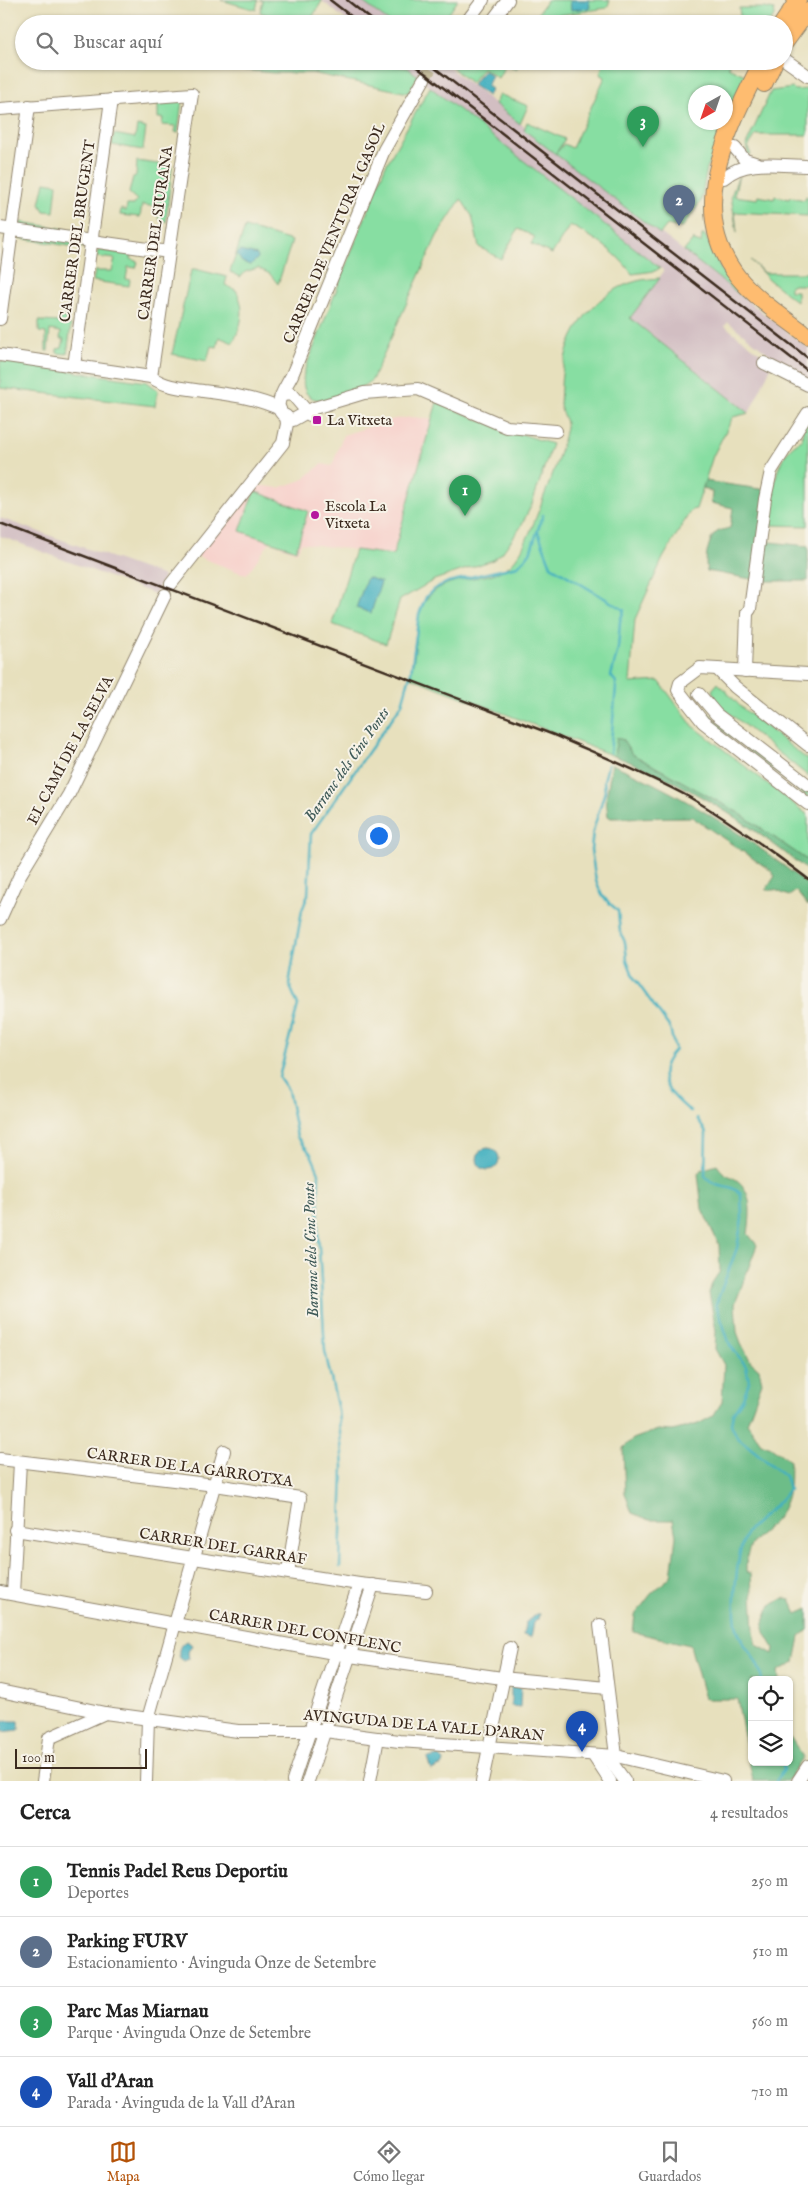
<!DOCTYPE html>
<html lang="es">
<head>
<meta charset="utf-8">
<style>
	:root { --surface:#fff; --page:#f2f2f2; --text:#222; --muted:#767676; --line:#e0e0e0; --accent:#b45309 }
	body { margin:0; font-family:"IM FELL English",serif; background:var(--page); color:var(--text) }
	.controls { position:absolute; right:15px; bottom:15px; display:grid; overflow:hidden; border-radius:8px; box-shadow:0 1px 4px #0004 }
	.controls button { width:45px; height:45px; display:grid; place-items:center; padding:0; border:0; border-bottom:1px solid var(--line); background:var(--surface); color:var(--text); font:25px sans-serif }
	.compass { position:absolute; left:688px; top:85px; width:45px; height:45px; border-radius:50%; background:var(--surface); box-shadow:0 1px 4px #0004; rotate:220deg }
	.scale { position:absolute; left:15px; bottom:12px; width:132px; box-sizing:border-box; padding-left:5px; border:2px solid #3b2a1e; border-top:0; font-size:14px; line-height:18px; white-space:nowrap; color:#3b2a1e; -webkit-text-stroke:4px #f7f3e8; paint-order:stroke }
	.you { position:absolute; left:378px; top:835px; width:18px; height:18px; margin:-12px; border:4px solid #fff; border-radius:50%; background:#1a73e8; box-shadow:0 0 0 8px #1a73e833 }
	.badge { display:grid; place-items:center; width:32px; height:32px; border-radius:50%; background:var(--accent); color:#fff; font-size:16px; font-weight:700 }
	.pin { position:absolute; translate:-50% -41px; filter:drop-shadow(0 1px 2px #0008) }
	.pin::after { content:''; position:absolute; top:26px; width:18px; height:15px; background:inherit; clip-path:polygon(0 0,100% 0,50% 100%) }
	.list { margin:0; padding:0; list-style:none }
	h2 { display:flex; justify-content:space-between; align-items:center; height:65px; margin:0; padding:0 20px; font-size:21px }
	h2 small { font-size:16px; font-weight:400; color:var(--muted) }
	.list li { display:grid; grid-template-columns:32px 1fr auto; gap:15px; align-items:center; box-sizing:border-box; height:70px; padding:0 20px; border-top:1px solid var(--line) }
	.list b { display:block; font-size:19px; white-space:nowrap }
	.list p { margin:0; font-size:16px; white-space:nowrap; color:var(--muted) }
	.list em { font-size:16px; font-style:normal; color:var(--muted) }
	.icon { flex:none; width:28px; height:28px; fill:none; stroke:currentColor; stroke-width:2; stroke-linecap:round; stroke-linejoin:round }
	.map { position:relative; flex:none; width:808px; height:1781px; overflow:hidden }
	.search { position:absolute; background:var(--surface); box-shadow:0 1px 4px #0004; left:15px; right:15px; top:15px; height:55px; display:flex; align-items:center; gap:12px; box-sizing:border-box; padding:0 18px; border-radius:28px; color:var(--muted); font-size:19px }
	.sheet { height:345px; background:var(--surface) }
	nav { display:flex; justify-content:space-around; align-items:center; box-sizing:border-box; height:70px; border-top:1px solid var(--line); background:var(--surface); font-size:14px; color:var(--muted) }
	nav a { display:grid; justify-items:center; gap:2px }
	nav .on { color:var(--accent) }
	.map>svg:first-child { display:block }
	.built { fill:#f7d0ca }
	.industrial { fill:#d2bec2 }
	.green { fill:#87dea2; stroke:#618460; fill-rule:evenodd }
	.forest { fill:#6dbd88; stroke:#547453 }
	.water { fill:#43b0c0; stroke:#3f6d6f }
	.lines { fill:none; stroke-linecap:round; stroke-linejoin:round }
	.stream { stroke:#43b0c0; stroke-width:2.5 }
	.minor-tunnel { stroke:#c5bc9d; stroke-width:12; stroke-dasharray:12 6; stroke-linecap:butt }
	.minor-casing { stroke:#91856e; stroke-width:14 }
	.major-casing { stroke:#91856e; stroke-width:18 }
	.minor { stroke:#fff; stroke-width:12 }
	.major { stroke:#febc70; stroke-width:16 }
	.rail { stroke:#3b2a1e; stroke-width:2.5 }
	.poi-dot { fill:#b5179e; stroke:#f7f3e8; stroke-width:2 }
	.labels { text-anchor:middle; stroke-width:4; stroke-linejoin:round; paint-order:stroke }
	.street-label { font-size:15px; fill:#3b2a1e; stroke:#f7f3e8 }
	.poi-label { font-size:15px; fill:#3b2a1e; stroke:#f7f3e8; text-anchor:start }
	.water-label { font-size:16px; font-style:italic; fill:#3e5957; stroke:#f7f3e8 }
</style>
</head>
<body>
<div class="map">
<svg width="808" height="1781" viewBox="0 0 808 1781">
	<rect width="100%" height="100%" fill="#f7f3e8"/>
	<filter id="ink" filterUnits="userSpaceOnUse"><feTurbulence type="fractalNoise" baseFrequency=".02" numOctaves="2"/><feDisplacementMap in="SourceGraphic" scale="10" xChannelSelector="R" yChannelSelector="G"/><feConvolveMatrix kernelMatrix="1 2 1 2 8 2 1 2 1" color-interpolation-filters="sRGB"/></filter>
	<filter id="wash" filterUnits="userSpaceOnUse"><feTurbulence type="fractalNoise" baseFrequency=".0096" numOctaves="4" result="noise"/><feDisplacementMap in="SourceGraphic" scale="20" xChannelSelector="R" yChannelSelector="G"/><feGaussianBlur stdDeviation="1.12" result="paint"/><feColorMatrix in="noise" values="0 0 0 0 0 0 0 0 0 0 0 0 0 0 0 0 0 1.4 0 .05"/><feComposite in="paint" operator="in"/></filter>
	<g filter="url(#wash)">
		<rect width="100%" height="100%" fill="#e7e0bd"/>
		<path class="built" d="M 414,417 L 433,420 L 393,555 L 301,543 L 297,552 L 270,542 L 246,575 L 194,555 L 249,484 L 279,488 L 302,480 L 322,464 L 332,466 L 343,435 L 394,419 Z"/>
		<g class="industrial">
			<path d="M 321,0 L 360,0 L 392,24 L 351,24 Z"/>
			<path d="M 399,61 L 440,61 L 808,348 L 808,384 L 728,322 L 725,326 L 773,363 L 749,413 L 630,318 L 664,271 L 457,110 Z"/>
			<path d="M 0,518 L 147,570 L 164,576 L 155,594 L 0,536 Z"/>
		</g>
		<g class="green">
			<path d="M 221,0 L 258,0 L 256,10 Z"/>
			<path d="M 260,0 L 321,0 L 322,1 L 308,24 L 287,24 L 260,12 L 263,1 Z"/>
			<path d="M 360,0 L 458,0 L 442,24 L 392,24 Z"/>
			<path d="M 547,0 L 610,0 L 607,8 L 539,18 L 536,16 Z"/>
			<path d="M 739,8 L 765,8 L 774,10 L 775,15 L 770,22 L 741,24 Z"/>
			<path d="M 604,61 L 730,61 L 728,67 L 747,76 L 707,168 L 701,201 L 682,228 L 667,225 L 660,234 L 524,130 L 527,122 L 565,139 L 556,153 L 564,144 L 572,148 L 605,77 L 600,74 ZM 696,92 L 726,92 L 726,122 L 696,122 Z"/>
			<path d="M 520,62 L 516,69 L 506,64 L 498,78 L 483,68 L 471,83 L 450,66 Z"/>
			<path d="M 271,66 L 361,68 L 393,66 L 408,68 L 418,76 L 408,93 L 312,73 L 274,73 L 245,70 Z"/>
			<path d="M 430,87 L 660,268 L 655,271 L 632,274 C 616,251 594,238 570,225 L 552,254 L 531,244 L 535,237 L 518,229 L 501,259 L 479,247 L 472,216 L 461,199 L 437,236 L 372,380 C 351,396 296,419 304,372 L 385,167 Z"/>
			<path d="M 793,88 L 795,90 L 808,89 L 808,135 L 756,135 L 748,147 L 751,155 L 748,154 L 746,145 L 771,91 Z"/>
			<path d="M 499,94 L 528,106 L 520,124 L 495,104 Z"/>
			<path d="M 182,100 L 178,133 L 175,132 L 176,126 L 162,125 L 163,118 L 158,118 L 158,101 Z"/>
			<path d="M 137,126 L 146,128 L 143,150 L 112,145 L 114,134 L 135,138 Z"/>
			<path d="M 137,161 L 172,166 L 166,222 L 159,219 L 160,207 L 142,205 L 140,217 L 120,215 L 121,209 L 126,211 L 127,205 L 134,205 L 137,200 L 129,193 L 133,177 L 136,176 Z"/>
			<path d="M 739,175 L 734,196 L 757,199 L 758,196 L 774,199 L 775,196 L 789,199 L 790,197 L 805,200 L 806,196 L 808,197 L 808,216 L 735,212 L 737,233 L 731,196 Z"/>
			<path d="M 45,182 L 57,184 L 54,212 L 44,211 L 40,204 Z"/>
			<path d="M 21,222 L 84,232 L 82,248 L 19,238 Z"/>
			<path d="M 245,227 L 292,241 L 278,284 L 270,274 L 258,268 L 245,272 L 241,277 L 230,272 Z"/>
			<path d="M 702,235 L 705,235 L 723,273 L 745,299 L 684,251 L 694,239 L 694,241 L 701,243 Z"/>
			<path d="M 98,250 L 132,255 L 131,259 L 138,262 L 136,268 L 128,267 L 126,279 L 130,280 L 129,286 L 93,281 L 95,271 L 112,271 L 115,259 L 97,257 Z"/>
			<path d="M 751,260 L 764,273 L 808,273 L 808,285 L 790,285 L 790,291 L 797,291 L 797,302 L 768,279 Z"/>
			<path d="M 195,269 L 227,277 L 225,285 L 236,290 C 246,309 242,324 233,343 L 219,337 L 217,347 L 211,346 L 207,361 L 172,354 L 191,271 Z"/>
			<path d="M 660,278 L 630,318 L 749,413 L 733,417 L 713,456 L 696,509 L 691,510 L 663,558 L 635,619 L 630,683 L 659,681 L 692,725 L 808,815 L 808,861 L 739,813 L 632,754 L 623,740 L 617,738 L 614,756 L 410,677 C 412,668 414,660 415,651 C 417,635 416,617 424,603 C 445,568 493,587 514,561 C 525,548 538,513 544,496 C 553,474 562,450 566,427 C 567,420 561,413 560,405 C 560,399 561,393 561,387 C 562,340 590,293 637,281 C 644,279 652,279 660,278 Z"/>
			<path d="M 60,317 L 66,317 L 66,324 L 71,325 L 67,354 L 57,353 L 57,349 L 62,348 L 64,339 L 60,339 L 61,332 L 50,330 L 48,351 L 46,351 L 46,333 L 39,332 L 39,321 L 60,322 Z"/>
			<path d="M 0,361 L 147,382 L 158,390 L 155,406 L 0,388 Z"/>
			<path d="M 437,402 L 482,421 L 552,444 L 532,504 L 520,528 L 502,553 L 493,560 L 434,580 L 400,600 L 386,644 L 332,624 L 355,550 L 393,555 Z"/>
			<path d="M 808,419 L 808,526 L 770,525 C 772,498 773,453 802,440 L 803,428 Z"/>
			<path d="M 254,491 L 308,511 L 296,550 L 240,531 Z"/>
			<path d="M 718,683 L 741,707 L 808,760 L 808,776 L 718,704 L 712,690 Z"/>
			<path d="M 708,713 L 742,743 L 808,793 L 808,798 L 714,724 L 706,716 Z"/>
		</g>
		<g class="forest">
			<path d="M 705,481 L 774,491 L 767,537 L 770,542 L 808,546 L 808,581 L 762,581 L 707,571 C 704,562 708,538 717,532 C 721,530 726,529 730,528 L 733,508 L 711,503 L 712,492 L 703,488 Z"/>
			<path d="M 617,738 L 623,740 L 632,754 L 739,813 L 808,861 L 808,871 C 750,824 684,781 614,756 Z"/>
			<path d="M 612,764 C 683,795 748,836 808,885 L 808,906 L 796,891 L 789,896 L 775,890 L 766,890 L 775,876 L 770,870 L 692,817 L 611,818 L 608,816 L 606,799 Z"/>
			<path d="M 717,1165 C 725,1177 729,1174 738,1181 C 754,1194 750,1218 748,1234 L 757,1245 L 735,1304 L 737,1332 L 741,1343 L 751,1362 L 759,1369 L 762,1382 L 747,1423 L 761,1443 L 771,1447 L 790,1461 C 789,1484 792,1492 780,1514 C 766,1537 745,1534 746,1572 L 751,1573 L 754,1632 L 757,1645 L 773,1654 L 774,1648 C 762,1627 760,1629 771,1605 L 785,1598 L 790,1599 L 797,1614 L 808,1609 L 808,1630 L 800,1637 L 795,1662 L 778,1671 L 779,1680 L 752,1680 L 752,1762 L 789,1762 L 789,1735 L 803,1757 L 787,1781 L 753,1781 L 737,1699 L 705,1699 L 690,1645 L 633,1632 L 635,1615 L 651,1594 L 671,1576 L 676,1536 L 673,1520 L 650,1520 L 632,1513 L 625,1493 L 623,1448 L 633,1439 L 658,1430 L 673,1431 L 698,1424 L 713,1416 L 722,1402 L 724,1365 L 715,1349 L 716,1331 L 709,1293 L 712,1283 L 720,1271 L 719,1245 L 702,1209 L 698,1174 L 701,1170 Z"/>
		</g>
		<g class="water">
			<path d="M 570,0 L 589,0 L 590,8 L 571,10 Z"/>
			<path d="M 484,70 L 492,76 L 487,86 L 491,89 L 488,96 L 472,85 Z"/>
			<path d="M 240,251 L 257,255 L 258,258 L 251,265 L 242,262 L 237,255 Z"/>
			<path d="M 367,577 L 381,582 L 371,613 L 356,608 Z"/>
			<circle cx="488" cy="1159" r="11"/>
			<path d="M 536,1614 L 539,1614 L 538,1619 L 534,1623 L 531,1637 L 523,1635 L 525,1623 Z"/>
			<path d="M 187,1641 L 192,1645 L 188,1652 L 189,1659 L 184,1661 L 180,1658 C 177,1651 180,1643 187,1641 Z"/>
			<path d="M 511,1686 L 521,1687 L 520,1707 L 511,1706 Z"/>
			<path d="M 2,1721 L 19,1721 L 19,1730 L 2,1732 Z"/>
			<path d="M 439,1756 L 444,1761 L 443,1765 L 431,1770 L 427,1758 Z"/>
		</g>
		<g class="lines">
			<g class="stream">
				<path d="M 538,532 L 551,566 L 624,610 L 620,621 L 618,649 L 611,676 L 616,682 L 616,687 L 610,753"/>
				<path d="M 608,765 L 604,781 L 605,791 L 593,831 L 591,850 L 596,881 L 603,897 L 618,911 L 620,932 L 625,942 L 627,960 L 634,978 L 670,1028 L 675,1050 C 650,1077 670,1094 691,1112"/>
				<path d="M 697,1118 L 706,1133 L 705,1176 C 719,1191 727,1181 741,1194 L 742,1219 L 737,1248 L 716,1304 L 730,1345 L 746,1366 L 749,1382 L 743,1398 L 733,1413 L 731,1424 L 737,1437 L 785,1476 L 789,1489 C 779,1506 762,1515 749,1530 C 736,1545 733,1604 736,1624 C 739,1645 760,1658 762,1680"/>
				<path d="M 340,1567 L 343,1466 L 338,1410 L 325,1351 L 318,1229 L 319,1173 L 311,1154 L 297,1137 L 288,1090 L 279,1077 L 298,1005 L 289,984 L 302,910 L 308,895 L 311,834 L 402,704 L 411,672 L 419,614 L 426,597 L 434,589 L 448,582 L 518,566 L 530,553 L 543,515"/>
				<path d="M 776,1781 L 784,1770 L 782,1762"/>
			</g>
		</g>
	</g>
	<g filter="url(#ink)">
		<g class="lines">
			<path class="minor-tunnel" d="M 424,79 L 435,62"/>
			<g class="minor-casing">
				<g id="minor">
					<path d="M 465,24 L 483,0"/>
					<path d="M 490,24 L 508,0"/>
					<path d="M 784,59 L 808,76"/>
					<path d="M 435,62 L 436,61"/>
					<path d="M 424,79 L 384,150 L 292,375 C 284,391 266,411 293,420 L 314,408 L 364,393 L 418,389 L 507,427 L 556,431"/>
					<path d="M 0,109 L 192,94 L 151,377"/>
					<path d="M 735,148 L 745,160 L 758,164"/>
					<path d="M 724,178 C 745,158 782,166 808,166"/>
					<path d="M 0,228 L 169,252"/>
					<path d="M 0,319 L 29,106"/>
					<path d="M 0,355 L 151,377 C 167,388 185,388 203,391 C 228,394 257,398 280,409"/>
					<path d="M 764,363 L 808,385"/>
					<path d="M 74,366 L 111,100"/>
					<path d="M 282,395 L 292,394 L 310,415"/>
					<path d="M 171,584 L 283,443 L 287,424 L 286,416"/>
					<path d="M 717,669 L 735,687 L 808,745"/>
					<path d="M 745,671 L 747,613 L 750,609 L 765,499 L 771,471 L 808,413"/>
					<path d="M 808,674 L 700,668 L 680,683 L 678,690 L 703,722 L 808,804"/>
					<path d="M 699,694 L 716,714 L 808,785"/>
					<path d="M 0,919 L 20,875 L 69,794 L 165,595"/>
					<path d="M 0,1459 L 215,1485 L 300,1498 L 288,1572"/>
					<path d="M 15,1530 L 359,1584 L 426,1591"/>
					<path d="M 0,1592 L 350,1656 L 502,1678 L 607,1688"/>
					<path d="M 13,1594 L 20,1462"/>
					<path d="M 600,1625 L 616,1756"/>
					<path d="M 0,1691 L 105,1713"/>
					<path d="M 593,1755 L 610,1781"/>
					<path d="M 607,1756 L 625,1781"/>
					<path d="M 43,1781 L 49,1738 L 105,1713 L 238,1731 L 325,1731 L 399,1741 L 616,1756 L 723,1781"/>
					<path d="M 146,1781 L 148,1719 L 224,1451"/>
					<path d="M 293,1781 L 359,1584"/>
					<path d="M 308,1781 L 373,1585"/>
					<path d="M 370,1781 L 378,1738"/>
					<path d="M 482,1781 L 510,1648"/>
					<path d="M 798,1781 L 808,1766"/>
				</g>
			</g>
			<g class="major-casing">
				<g id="major">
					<path d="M 782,24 L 798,0"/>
					<path d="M 784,44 L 808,11"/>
					<path d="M 762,61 C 729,128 684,209 738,277 C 757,300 785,318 808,336"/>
					<path d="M 764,84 L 775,61"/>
				</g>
			</g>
			<use href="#minor" class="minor"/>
			<use href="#major" class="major"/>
			<g class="rail">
				<path d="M 330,0 L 361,24"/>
				<path d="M 347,0 L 377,24"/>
				<path d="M 409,61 L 808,371"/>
				<path d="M 426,61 L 808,358"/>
				<path d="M 0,524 L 554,735 C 599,755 645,773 689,797 C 731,821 770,850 808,879"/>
			</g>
		</g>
	</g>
	<g class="poi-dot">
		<rect x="312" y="415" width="10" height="10" rx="2.5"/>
		<circle cx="315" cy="515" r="5"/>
	</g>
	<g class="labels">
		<g class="street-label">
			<text transform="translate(77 231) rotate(-82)" y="5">CARRER DEL BRUGENT</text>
			<text transform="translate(155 233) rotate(-82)" y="5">CARRER DEL SIURANA</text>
			<text transform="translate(334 233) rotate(-67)" y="5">CARRER DE VENTURA I GASOL</text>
			<text transform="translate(70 750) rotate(-62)" y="5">EL CAMÍ DE LA SELVA</text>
			<text transform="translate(190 1467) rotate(8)" y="5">CARRER DE LA GARROTXA</text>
			<text transform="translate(223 1546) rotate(9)" y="5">CARRER DEL GARRAF</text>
			<text transform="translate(305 1631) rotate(10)" y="5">CARRER DEL CONFLENC</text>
			<text transform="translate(424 1725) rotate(5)" y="5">AVINGUDA DE LA VALL D'ARAN</text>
		</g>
		<g class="poi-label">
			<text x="327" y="425">La Vitxeta</text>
			<text x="325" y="511">Escola La<tspan x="325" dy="17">Vitxeta</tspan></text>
		</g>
		<g class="water-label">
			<text transform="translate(346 764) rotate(-55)" y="6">Barranc dels Cinc Ponts</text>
			<text transform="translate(310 1250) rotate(-92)" y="6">Barranc dels Cinc Ponts</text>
		</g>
	</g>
</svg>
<div class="controls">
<button><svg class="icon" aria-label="locate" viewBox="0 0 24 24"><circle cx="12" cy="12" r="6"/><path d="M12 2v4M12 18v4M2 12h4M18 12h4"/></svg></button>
<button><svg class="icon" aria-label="layers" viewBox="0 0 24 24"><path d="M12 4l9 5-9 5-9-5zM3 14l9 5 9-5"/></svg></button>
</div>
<svg class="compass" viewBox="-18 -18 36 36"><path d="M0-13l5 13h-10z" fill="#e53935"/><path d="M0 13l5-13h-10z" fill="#767676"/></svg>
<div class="scale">100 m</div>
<div class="you"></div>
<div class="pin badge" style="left:465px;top:516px;background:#2e9e5b">1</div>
<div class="pin badge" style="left:679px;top:226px;background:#5c6f8a">2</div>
<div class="pin badge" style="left:643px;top:147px;background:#2e9e5b">3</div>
<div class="pin badge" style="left:582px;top:1752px;background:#1a4fb4">4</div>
<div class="search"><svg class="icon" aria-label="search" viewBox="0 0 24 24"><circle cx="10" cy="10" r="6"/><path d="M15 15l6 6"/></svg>Buscar aquí</div>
</div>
<section class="sheet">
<h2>Cerca<small>4 resultados</small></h2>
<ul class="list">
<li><span class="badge" style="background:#2e9e5b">1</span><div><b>Tennis Padel Reus Deportiu</b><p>Deportes</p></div><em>250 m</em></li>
<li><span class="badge" style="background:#5c6f8a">2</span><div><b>Parking FURV</b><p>Estacionamiento · Avinguda Onze de Setembre</p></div><em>510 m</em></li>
<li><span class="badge" style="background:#2e9e5b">3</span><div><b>Parc Mas Miarnau</b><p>Parque · Avinguda Onze de Setembre</p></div><em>560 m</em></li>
<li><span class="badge" style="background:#1a4fb4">4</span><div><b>Vall d'Aran</b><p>Parada · Avinguda de la Vall d'Aran</p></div><em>710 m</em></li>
</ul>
</section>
<nav>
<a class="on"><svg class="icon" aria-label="map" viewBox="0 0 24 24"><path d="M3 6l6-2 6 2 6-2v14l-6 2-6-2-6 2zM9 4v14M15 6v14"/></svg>Mapa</a>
<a><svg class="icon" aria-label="directions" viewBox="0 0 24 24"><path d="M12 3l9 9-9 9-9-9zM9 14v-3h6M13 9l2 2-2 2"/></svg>Cómo llegar</a>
<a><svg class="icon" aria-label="saved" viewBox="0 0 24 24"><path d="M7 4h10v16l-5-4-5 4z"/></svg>Guardados</a>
</nav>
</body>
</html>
